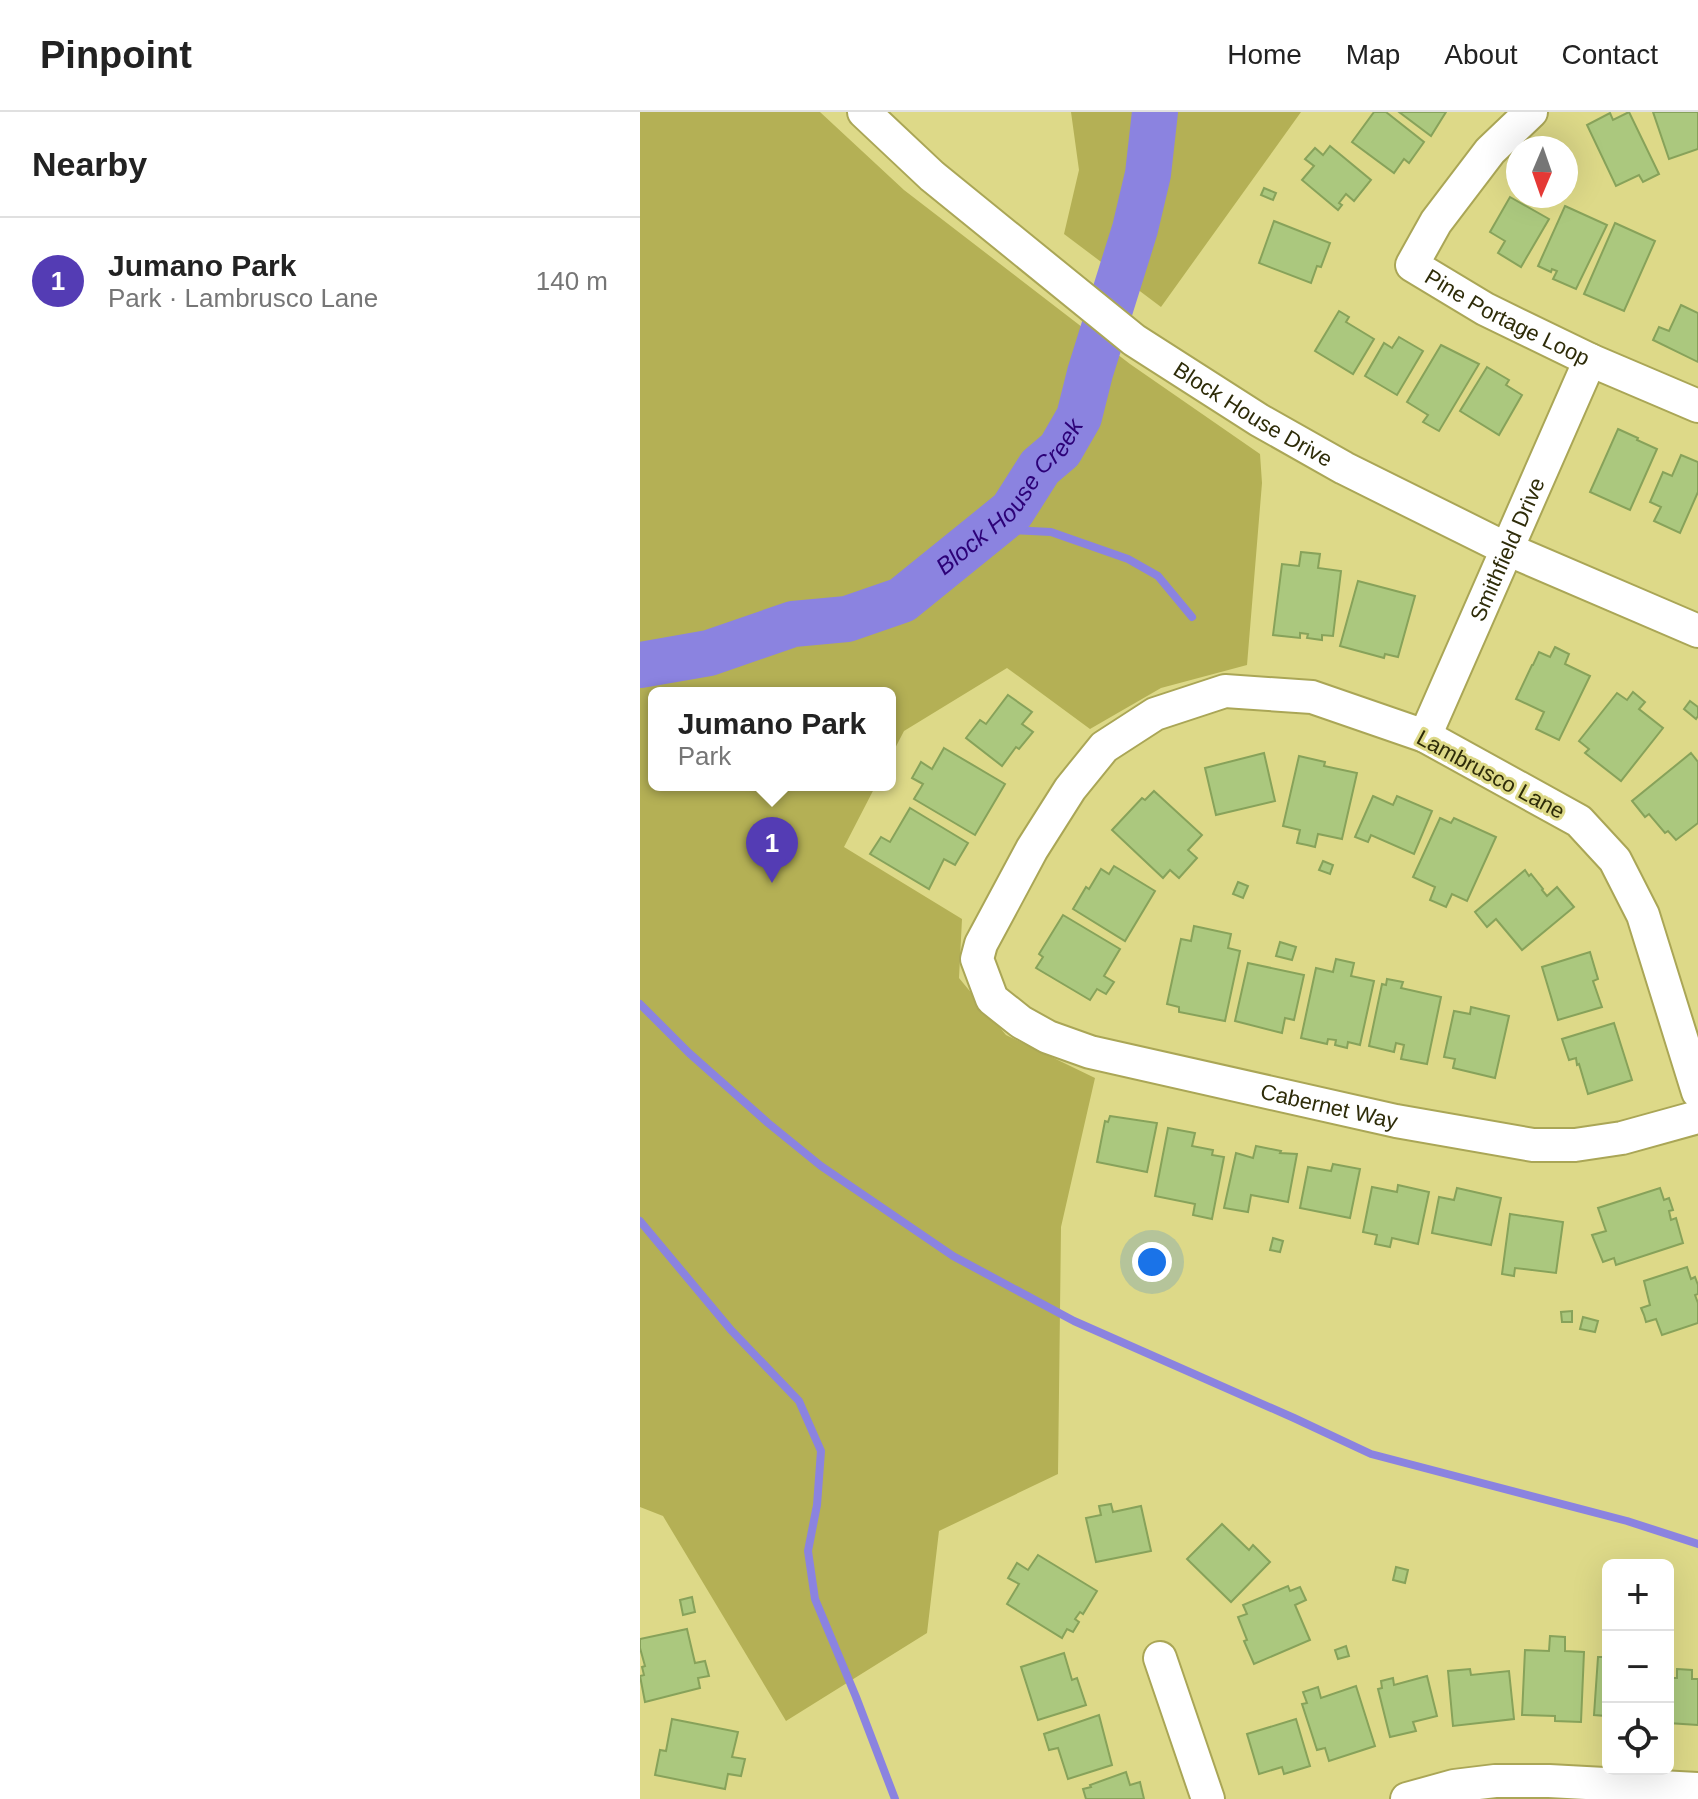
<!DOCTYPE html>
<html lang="en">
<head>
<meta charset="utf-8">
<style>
	:root { --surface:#fff; --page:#f6f6f6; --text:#222; --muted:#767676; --line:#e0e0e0; --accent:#543cb4 }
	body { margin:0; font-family:Arial,sans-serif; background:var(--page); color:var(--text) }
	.controls { position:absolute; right:24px; bottom:24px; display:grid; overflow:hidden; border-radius:12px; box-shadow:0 8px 32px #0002 }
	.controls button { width:72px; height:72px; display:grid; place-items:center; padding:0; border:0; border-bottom:2px solid var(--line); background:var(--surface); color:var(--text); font:40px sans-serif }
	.compass { position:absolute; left:866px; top:24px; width:72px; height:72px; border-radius:50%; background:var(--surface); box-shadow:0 8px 32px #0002; rotate:182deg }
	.you { position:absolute; left:512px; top:1150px; width:28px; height:28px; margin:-20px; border:6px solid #fff; border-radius:50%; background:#1a73e8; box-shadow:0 0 0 12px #1a73e833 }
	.badge { display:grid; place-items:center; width:52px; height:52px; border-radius:50%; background:var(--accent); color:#fff; font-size:26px; font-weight:700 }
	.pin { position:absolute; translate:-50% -66px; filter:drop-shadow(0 2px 4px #0008) }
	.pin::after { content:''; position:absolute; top:42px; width:28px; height:24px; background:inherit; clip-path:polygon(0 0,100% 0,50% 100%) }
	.popup { position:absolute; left:8px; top:575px; width:248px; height:104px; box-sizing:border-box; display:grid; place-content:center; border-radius:12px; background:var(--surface); filter:drop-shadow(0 2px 6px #0005); font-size:26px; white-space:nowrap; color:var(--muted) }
	.popup b { font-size:30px; color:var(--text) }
	.popup::after { content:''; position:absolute; left:50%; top:100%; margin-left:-16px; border:16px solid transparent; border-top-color:var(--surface) }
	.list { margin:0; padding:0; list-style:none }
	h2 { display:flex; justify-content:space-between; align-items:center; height:104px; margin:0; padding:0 32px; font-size:34px }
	h2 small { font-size:26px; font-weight:400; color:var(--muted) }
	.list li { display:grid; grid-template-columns:52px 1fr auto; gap:24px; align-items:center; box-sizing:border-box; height:128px; padding:0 32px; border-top:2px solid var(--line) }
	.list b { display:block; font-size:30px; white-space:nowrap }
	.list p { margin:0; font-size:26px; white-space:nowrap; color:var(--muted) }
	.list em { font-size:26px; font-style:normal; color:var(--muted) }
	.icon { flex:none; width:44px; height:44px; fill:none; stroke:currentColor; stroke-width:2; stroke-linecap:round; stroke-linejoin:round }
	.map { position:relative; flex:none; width:1058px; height:1687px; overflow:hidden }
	header { display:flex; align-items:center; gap:48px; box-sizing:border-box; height:112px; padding:0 40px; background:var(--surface); border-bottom:2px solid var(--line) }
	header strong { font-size:38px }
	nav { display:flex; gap:44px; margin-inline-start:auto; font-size:28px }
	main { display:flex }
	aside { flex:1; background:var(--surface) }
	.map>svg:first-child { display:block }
	.green { fill:#b4b055 }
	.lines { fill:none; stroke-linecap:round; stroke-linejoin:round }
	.stream { stroke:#8b83e0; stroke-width:8 }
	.river { stroke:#8b83e0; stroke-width:46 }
	.building { fill:#abc87e; stroke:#87a25a; stroke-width:2 }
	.minor-casing { stroke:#aaa656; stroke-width:36 }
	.minor { stroke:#fff; stroke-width:32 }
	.labels { text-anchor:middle; stroke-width:6; stroke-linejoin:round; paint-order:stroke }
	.street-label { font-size:22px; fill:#2e2c09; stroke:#ddd988 }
	.water-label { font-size:24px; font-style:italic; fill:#2c0177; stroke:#ddd988 }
</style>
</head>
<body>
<header>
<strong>Pinpoint</strong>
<nav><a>Home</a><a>Map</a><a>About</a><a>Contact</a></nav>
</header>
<main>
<aside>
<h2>Nearby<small></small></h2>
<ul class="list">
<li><span class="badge">1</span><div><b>Jumano Park</b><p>Park · Lambrusco Lane</p></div><em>140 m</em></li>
</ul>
</aside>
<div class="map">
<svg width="1058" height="1687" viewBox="0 0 1058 1687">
	<rect width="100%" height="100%" fill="#ddd988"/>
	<g class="green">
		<path d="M 0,0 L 180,0 L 264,78 L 490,252 L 620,342 L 622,371 L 607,553 L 521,576 L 450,617 L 367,556 L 264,619 L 250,646 L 250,581 L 14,581 L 14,673 L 236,673 L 204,735 L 322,807 L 319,866 L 366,923 L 455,966 L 421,1115 L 418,1362 L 299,1419 L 287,1521 L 146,1609 L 23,1404 L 0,1395 Z"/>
		<path d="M 431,0 L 661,0 L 521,195 L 424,122 L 439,58 Z"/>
	</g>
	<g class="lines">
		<g class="stream">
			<path d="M 350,417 L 411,420 L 488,447 L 518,464 L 552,505"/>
			<path d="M 0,892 L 49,941 L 128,1011 L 181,1054 L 313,1144 L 434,1209 L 654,1306 L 731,1342 L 987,1409 L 1058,1432"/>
			<path d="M 0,1109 L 91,1218 L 159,1289 L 181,1339 L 177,1393 L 168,1439 L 175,1487 L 216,1585 L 255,1687"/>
		</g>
		<path class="river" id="s1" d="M 0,553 L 69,541 L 153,512 L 207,507 L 262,488 L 372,399 L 400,355 L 420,338 L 439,305 L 450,261 L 495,117 L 508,62 L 515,0"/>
	</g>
	<g class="building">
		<path d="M 734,0 L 746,0 L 784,30 L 769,51 L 764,47 L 754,61 L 712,30 Z"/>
		<path d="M 759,0 L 806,0 L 791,24 Z"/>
		<path d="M 989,0 L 1019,62 L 1003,70 L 999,63 L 976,74 L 947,13 L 970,1 L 973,8 Z"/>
		<path d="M 1013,0 L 1058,0 L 1058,37 L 1029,47 Z"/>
		<path d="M 690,34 L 731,68 L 714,89 L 706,82 L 699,91 L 702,93 L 698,98 L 662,68 L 674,54 L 665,47 L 675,36 L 683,43 Z"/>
		<path d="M 624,76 L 636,81 L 633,88 L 621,83 Z"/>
		<path d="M 870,85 L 909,107 L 881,155 L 858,141 L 865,129 L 850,120 Z"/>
		<path d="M 925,94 L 967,113 L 936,177 L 913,167 L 917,159 L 912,157 L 911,160 L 898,154 Z"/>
		<path d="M 634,109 L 690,131 L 681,155 L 677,154 L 671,171 L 619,151 Z"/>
		<path d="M 975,111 L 1015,129 L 984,199 L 944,182 Z"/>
		<path d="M 1041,193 L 1058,201 L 1058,250 L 1013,228 L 1019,215 L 1029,219 Z"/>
		<path d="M 699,199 L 709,205 L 706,210 L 734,227 L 713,262 L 675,239 Z"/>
		<path d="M 759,225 L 783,239 L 757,283 L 725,264 L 744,231 L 752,236 Z"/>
		<path d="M 801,233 L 839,252 L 799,319 L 783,310 L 788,303 L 767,290 Z"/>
		<path d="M 847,255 L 869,268 L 866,273 L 882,283 L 859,323 L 820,299 Z"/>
		<path d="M 978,317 L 998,326 L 997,328 L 1017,337 L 990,398 L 950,380 Z"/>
		<path d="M 1041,343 L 1058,350 L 1058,380 L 1040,421 L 1014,409 L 1021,395 L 1010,390 L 1023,360 L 1032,364 Z"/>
		<path d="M 661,440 L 680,442 L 678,456 L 701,459 L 693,524 L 682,523 L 682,528 L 667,526 L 668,522 L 660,521 L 660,526 L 633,523 L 642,452 L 659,454 Z"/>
		<path d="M 718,469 L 775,484 L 758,545 L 745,542 L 744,546 L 700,534 Z"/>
		<path d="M 915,535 L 929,542 L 925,552 L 950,564 L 919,628 L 896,617 L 904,600 L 876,587 L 892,553 L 893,553 L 899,540 L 910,545 Z"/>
		<path d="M 993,580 L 1005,590 L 999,597 L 1023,616 L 981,669 L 945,641 L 949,637 L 939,629 L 977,581 L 987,588 Z"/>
		<path d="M 368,583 L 392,600 L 382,612 L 393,620 L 379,637 L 376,635 L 362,654 L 326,626 L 340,608 L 346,612 Z"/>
		<path d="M 1050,589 L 1058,595 L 1058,604 L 1056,607 L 1044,597 Z"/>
		<path d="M 304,636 L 365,672 L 335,723 L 274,687 L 283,672 L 272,666 L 281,650 L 292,657 Z"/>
		<path d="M 624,641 L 635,689 L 576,703 L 565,656 Z"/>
		<path d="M 1051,641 L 1058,650 L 1058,711 L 1036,728 L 1028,719 L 1025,721 L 1009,702 L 1005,705 L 992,689 Z"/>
		<path d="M 659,644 L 685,650 L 684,654 L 717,661 L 702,727 L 678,722 L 675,735 L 667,733 L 657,731 L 660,718 L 643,714 Z"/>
		<path d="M 514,679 L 562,723 L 548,738 L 557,746 L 539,766 L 530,758 L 523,766 L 472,718 L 502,686 L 505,688 Z"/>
		<path d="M 733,684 L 753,693 L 757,684 L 792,699 L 774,742 L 731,723 L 728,730 L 715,725 Z"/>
		<path d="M 270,696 L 328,731 L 315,753 L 304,747 L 289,777 L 230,742 L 241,725 L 250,730 Z"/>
		<path d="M 800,706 L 811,711 L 814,706 L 856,725 L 827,789 L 812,782 L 806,795 L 790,788 L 795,775 L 773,765 Z"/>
		<path d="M 683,749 L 693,753 L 690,762 L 679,758 Z"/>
		<path d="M 474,754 L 515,779 L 485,829 L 433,797 L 446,775 L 449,777 L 461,757 L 469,762 Z"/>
		<path d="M 885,758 L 889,764 L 891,762 L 903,777 L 902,778 L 907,784 L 917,775 L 934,795 L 882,838 L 856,807 L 847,815 L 835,800 Z"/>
		<path d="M 598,770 L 608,774 L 603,786 L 593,782 Z"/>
		<path d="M 423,803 L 480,837 L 464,864 L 474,870 L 466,882 L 457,877 L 450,888 L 396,856 L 403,845 L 399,842 Z"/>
		<path d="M 554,814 L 591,822 L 588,836 L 600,839 L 585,909 L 539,900 L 539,895 L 527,892 L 541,827 L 551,829 Z"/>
		<path d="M 640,830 L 656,835 L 652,848 L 636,844 Z"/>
		<path d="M 950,840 L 958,867 L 953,869 L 962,895 L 918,908 L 902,855 Z"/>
		<path d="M 696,847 L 714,851 L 711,864 L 734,869 L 720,933 L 708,930 L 707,936 L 695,933 L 696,928 L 688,927 L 687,932 L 661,926 L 676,856 L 693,860 Z"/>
		<path d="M 608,851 L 664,863 L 654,908 L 645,906 L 642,921 L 595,909 Z"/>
		<path d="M 747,867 L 763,870 L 761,876 L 801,885 L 787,952 L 761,947 L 764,933 L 756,931 L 754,940 L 729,934 L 742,872 L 746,873 Z"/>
		<path d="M 831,895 L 869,904 L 855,966 L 813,956 L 815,947 L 804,945 L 814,899 L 830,902 Z"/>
		<path d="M 974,911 L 992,968 L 948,982 L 939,952 L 937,953 L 936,946 L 929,948 L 922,927 Z"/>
		<path d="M 470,1004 L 517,1011 L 507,1060 L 457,1050 L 465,1009 L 468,1010 Z"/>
		<path d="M 528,1016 L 555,1021 L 552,1034 L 573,1038 L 572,1043 L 584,1045 L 572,1107 L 553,1103 L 555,1092 L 515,1084 Z"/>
		<path d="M 616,1034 L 641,1039 L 640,1041 L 657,1042 L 648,1090 L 611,1083 L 608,1100 L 584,1096 L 596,1041 L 613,1046 Z"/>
		<path d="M 693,1052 L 720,1057 L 710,1106 L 660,1096 L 668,1055 L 691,1059 Z"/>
		<path d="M 758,1073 L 789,1080 L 778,1132 L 752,1126 L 750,1135 L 735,1132 L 737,1123 L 723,1120 L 732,1075 L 757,1080 Z"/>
		<path d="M 817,1076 L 861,1086 L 851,1133 L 792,1121 L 799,1085 L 814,1088 Z"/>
		<path d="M 1020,1076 L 1024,1088 L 1029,1086 L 1033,1098 L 1029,1099 L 1031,1108 L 1036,1106 L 1043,1131 L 976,1153 L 974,1146 L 963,1150 L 952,1123 L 966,1119 L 958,1096 Z"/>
		<path d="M 870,1102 L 923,1110 L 916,1161 L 875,1156 L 874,1164 L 862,1162 Z"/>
		<path d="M 633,1126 L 643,1129 L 640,1140 L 630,1138 Z"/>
		<path d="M 1047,1155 L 1051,1167 L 1055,1165 L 1058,1173 L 1058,1182 L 1055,1183 L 1058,1191 L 1058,1211 L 1022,1223 L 1016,1207 L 1006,1210 L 1004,1203 L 1001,1196 L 1010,1193 L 1004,1169 Z"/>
		<path d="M 932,1199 L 932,1210 L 922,1210 L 921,1200 Z"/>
		<path d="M 943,1205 L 958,1209 L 955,1220 L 940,1217 Z"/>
		<path d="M 471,1392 L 473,1400 L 501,1394 L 511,1439 L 456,1450 L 446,1406 L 461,1403 L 459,1394 Z"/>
		<path d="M 582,1412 L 609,1438 L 613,1433 L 630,1450 L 591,1490 L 547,1447 Z"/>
		<path d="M 398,1443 L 457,1479 L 443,1502 L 440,1500 L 435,1507 L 439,1510 L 433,1520 L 427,1517 L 422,1526 L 367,1492 L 379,1472 L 368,1466 L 377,1451 L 388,1458 Z"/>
		<path d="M 756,1455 L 768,1458 L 765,1471 L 753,1468 Z"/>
		<path d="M 648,1474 L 650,1479 L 660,1475 L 666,1488 L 655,1493 L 670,1528 L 614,1552 L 604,1529 L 607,1528 L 598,1505 L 607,1502 L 603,1493 Z"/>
		<path d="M 52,1485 L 55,1500 L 43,1503 L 40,1488 Z"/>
		<path d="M 47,1517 L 55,1551 L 65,1549 L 69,1564 L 58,1566 L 60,1576 L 5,1590 L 0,1564 L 4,1563 L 2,1555 L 5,1554 L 0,1536 L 0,1527 Z"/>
		<path d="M 910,1524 L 925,1525 L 925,1539 L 944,1540 L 941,1610 L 915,1609 L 915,1604 L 882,1603 L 885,1538 L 909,1539 Z"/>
		<path d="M 706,1534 L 709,1544 L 698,1547 L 695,1538 Z"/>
		<path d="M 424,1541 L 432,1568 L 437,1566 L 446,1593 L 398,1608 L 381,1555 Z"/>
		<path d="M 958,1545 L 968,1545 L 968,1614 L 965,1614 L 966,1604 L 954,1603 Z"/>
		<path d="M 830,1557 L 831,1563 L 869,1559 L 874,1607 L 813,1614 L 808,1559 Z"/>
		<path d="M 1037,1557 L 1052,1558 L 1052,1567 L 1058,1567 L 1058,1613 L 1028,1611 L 1028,1566 L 1037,1566 Z"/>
		<path d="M 787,1564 L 797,1604 L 773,1610 L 776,1619 L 750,1625 L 738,1577 L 742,1576 L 741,1569 L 753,1566 L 754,1573 Z"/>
		<path d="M 716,1574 L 735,1634 L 689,1649 L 685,1636 L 677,1638 L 662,1592 L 667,1591 L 663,1580 L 678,1575 L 681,1586 Z"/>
		<path d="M 459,1603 L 472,1653 L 428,1667 L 418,1636 L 409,1638 L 404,1622 Z"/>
		<path d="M 32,1607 L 98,1620 L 92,1645 L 105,1647 L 101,1664 L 88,1662 L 85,1677 L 15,1663 L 20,1638 L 26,1639 Z"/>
		<path d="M 656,1607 L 670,1654 L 644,1662 L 642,1655 L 619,1662 L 607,1622 Z"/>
		<path d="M 486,1660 L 490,1673 L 500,1670 L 504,1687 L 446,1687 L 443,1677 L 451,1675 L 450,1673 Z"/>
	</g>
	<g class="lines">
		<g class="minor-casing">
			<g id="minor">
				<path id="s2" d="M 224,0 L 292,64 L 494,228 L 619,308 L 704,356 L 867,437 L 1058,519"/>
				<path id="s3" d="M 891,0 L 850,39 L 796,110 L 772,153 L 845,197 L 950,248 L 1058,294"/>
				<path id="s4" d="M 785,624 L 950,248"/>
				<path id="s5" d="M 1058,980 L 1003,803 L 975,748 L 939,709 L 785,624 L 672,585 L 585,579 L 515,602 L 464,635 L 430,677 L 392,737 L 341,832 L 337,847 L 352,887 L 381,910 L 408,925 L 450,940 L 756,1009 L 893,1033 L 935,1033 L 982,1026 L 1058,1005"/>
				<path d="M 520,1546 L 568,1687"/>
				<path d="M 767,1687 L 814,1674 L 855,1669 L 909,1669 L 1058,1677"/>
			</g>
		</g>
		<use href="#minor" class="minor"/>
	</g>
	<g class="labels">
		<g class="street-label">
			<text dy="8" stroke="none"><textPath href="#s3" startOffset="304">Pine Portage Loop</textPath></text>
			<text dy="8" stroke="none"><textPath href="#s2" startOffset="494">Block House Drive</textPath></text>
			<text dy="8" stroke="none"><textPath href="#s4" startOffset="204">Smithfield Drive</textPath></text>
			<text transform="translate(851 662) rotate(28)" y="8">Lambrusco Lane</text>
			<text dy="8" stroke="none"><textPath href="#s5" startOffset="1466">Cabernet Way</textPath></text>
		</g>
		<g class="water-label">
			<text dy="8" stroke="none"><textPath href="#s1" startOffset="422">Block House Creek</textPath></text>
		</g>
	</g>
</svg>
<div class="controls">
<button>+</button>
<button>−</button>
<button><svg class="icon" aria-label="locate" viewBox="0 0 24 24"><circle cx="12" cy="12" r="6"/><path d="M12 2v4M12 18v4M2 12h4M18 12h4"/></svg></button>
</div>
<svg class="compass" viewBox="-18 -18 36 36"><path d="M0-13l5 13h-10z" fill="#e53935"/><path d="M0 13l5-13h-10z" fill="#767676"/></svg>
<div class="you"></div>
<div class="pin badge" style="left:132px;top:771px">1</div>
<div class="popup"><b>Jumano Park</b>Park</div>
</div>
</main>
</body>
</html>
